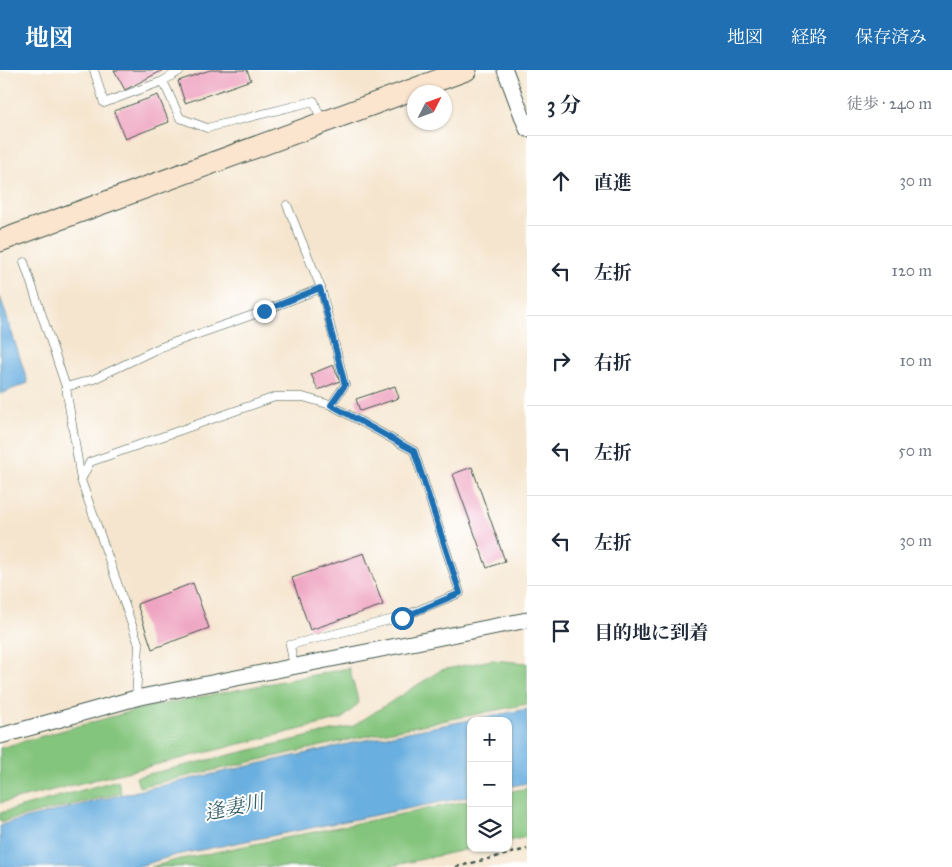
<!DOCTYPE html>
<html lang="ja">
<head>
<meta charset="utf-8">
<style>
	:root { --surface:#fff; --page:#f6f6f7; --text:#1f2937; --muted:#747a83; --line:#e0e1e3; --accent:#1f6fb2 }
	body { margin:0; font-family:"IM FELL Great Primer","Noto Serif JP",serif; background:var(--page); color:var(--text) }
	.controls { position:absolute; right:15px; bottom:15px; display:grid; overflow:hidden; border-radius:10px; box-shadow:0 1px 4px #0004 }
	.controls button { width:45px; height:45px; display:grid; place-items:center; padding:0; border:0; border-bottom:1px solid var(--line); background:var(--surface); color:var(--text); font:25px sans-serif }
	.compass { position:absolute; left:407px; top:15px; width:45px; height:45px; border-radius:50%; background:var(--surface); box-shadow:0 1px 4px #0004; rotate:48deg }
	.stop { position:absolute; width:15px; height:15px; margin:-11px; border:4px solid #1f6fb2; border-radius:50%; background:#fff }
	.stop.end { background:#1f6fb2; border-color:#fff; box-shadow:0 1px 5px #0008 }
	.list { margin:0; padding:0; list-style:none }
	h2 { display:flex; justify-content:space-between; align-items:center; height:65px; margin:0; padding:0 20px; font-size:21px }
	h2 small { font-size:16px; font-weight:400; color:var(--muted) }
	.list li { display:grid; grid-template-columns:32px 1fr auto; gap:15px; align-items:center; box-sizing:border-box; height:90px; padding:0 20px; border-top:1px solid var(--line) }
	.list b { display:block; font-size:19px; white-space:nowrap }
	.list em { font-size:16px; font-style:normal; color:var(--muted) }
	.icon { flex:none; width:28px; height:28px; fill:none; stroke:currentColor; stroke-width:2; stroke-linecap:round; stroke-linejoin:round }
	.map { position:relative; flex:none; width:527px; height:797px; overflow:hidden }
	header { display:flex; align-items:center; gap:30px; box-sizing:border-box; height:70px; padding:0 25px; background:var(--accent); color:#fff }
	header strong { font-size:24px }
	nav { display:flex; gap:28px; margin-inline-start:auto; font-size:18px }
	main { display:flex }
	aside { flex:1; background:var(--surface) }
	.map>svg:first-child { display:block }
	.green { fill:#84c57d; stroke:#528158 }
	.water { fill:#69afdf; stroke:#44768a }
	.building { fill:#eea2bf }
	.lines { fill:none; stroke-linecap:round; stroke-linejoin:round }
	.lane-casing { stroke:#3f564b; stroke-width:9 }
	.street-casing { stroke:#3f564b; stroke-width:17 }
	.secondary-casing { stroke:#3f564b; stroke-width:23 }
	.path { stroke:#3f564b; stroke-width:2.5; stroke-dasharray:4 4; stroke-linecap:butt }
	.lane { stroke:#fff; stroke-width:8 }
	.street { stroke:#fff; stroke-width:15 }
	.secondary { stroke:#fbe5cf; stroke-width:21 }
	.route { stroke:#1f6fb2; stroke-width:6 }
	.labels { text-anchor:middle; stroke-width:4; stroke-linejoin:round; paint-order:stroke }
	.water-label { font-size:20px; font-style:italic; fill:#355f67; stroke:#fff }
</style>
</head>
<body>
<header>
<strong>地図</strong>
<nav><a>地図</a><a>経路</a><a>保存済み</a></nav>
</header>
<main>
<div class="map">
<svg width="527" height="797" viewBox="0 0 527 797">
	<rect width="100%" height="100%" fill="#fff"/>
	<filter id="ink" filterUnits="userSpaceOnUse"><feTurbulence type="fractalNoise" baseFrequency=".02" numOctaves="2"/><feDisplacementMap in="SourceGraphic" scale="10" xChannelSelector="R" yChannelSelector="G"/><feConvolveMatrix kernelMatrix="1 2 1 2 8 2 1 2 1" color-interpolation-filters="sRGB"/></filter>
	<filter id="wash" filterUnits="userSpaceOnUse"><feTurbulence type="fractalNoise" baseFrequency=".0096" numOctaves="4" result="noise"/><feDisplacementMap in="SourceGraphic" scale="20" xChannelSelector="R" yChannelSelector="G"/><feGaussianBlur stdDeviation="1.12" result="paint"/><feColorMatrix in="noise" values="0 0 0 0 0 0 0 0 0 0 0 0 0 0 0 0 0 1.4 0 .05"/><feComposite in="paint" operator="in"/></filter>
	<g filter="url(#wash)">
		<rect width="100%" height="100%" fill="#f5e5ce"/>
		<g class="green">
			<path d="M 492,590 L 527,593 L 527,634 L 357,668 L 139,717 L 136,707 L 353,656 L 441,600 Z"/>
			<path d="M 349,598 L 359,633 L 342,649 L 0,733 L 0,678 L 139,639 Z"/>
			<path d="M 118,710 L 121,723 L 0,752 L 0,743 Z"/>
			<path d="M 527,718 L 527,767 L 508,771 L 508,722 Z"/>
			<path d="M 471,730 L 471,778 L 473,778 L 387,797 L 151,797 L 176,790 Z"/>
		</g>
		<g class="water">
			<path d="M 0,226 L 28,313 L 0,324 Z"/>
			<path d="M 527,639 L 527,713 L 508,717 L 508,651 L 471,651 L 471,726 L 176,785 L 136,797 L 0,797 L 0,756 L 7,753 L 137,721 L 361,671 Z"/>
		</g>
		<g id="blocks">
			<g class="building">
				<path d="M 114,0 L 163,0 L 125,20 Z"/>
				<path d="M 210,0 L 247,0 L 251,10 L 185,33 L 178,11 Z"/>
				<path d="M 158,25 L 169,52 L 125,69 L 114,41 Z"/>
				<path d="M 333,295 L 340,311 L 318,320 L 311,304 Z"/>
				<path d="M 395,316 L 399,328 L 360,341 L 356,329 Z"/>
				<path d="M 472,397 L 505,491 L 487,498 L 453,404 Z"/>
				<path d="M 364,483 L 383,535 L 310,560 L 292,508 Z"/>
				<path d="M 193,513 L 209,558 L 152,579 L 137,534 Z"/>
			</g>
		</g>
	</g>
	<g filter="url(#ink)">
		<use href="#blocks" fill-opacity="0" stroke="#3f564b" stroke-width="1"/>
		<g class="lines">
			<g class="lane-casing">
				<g id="lane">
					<path d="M 94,0 L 104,33 L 163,11"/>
					<path d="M 181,0 L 163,11 L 180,48 L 207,58 L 314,31 L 322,52"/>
					<path d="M 287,135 L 321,218"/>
					<path d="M 24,192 L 66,317"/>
					<path d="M 81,410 L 66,317 L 94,309 L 161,277 L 264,241 L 321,218 L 345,315 L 331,335"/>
					<path d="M 136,628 L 139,575 L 81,410 L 90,392 L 275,327 L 303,327 L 331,335 L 414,381 L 460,523 L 402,547 L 290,575 L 294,597"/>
				</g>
			</g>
			<g class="street-casing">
				<g id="street">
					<path d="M 505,0 L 527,59"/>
					<path d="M 0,666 L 136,628 L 527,550"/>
				</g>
			</g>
			<g class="secondary-casing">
				<path id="secondary" d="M 0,171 L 466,0"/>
			</g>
			<path class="path" d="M 456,797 L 527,779"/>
			<use href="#lane" class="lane"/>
			<use href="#street" class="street"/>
			<use href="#secondary" class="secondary"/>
		</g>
	</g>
	<g class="lines" filter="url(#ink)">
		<path class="route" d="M 264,241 L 320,218 L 345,315 L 331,335 L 414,381 L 460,523 L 402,548"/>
	</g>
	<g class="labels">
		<g class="water-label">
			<text transform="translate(234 737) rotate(-12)" y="7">逢妻川</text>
		</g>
	</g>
</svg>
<div class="controls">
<button>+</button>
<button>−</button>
<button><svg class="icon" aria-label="layers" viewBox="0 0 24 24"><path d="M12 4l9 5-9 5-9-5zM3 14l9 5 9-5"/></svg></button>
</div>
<svg class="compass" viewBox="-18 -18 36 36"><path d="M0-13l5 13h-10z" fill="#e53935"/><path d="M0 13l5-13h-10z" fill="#747a83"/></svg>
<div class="stop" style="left:402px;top:548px"></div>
<div class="stop end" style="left:264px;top:241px"></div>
</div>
<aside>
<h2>3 分<small>徒歩 · 240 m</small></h2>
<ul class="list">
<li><svg class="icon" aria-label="ahead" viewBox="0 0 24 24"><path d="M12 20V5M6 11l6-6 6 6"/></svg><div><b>直進</b></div><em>30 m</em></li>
<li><svg class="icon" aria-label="left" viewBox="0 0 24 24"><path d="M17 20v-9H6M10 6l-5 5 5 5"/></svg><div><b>左折</b></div><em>120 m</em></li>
<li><svg class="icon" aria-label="right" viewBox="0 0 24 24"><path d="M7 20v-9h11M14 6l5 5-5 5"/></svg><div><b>右折</b></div><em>10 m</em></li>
<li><svg class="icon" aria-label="left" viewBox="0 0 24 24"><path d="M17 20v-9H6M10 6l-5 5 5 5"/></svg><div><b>左折</b></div><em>50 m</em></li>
<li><svg class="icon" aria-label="left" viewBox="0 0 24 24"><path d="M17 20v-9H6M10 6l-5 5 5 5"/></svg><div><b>左折</b></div><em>30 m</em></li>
<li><svg class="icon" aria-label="arrive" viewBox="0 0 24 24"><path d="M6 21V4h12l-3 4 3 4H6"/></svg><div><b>目的地に到着</b></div></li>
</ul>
</aside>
</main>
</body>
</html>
